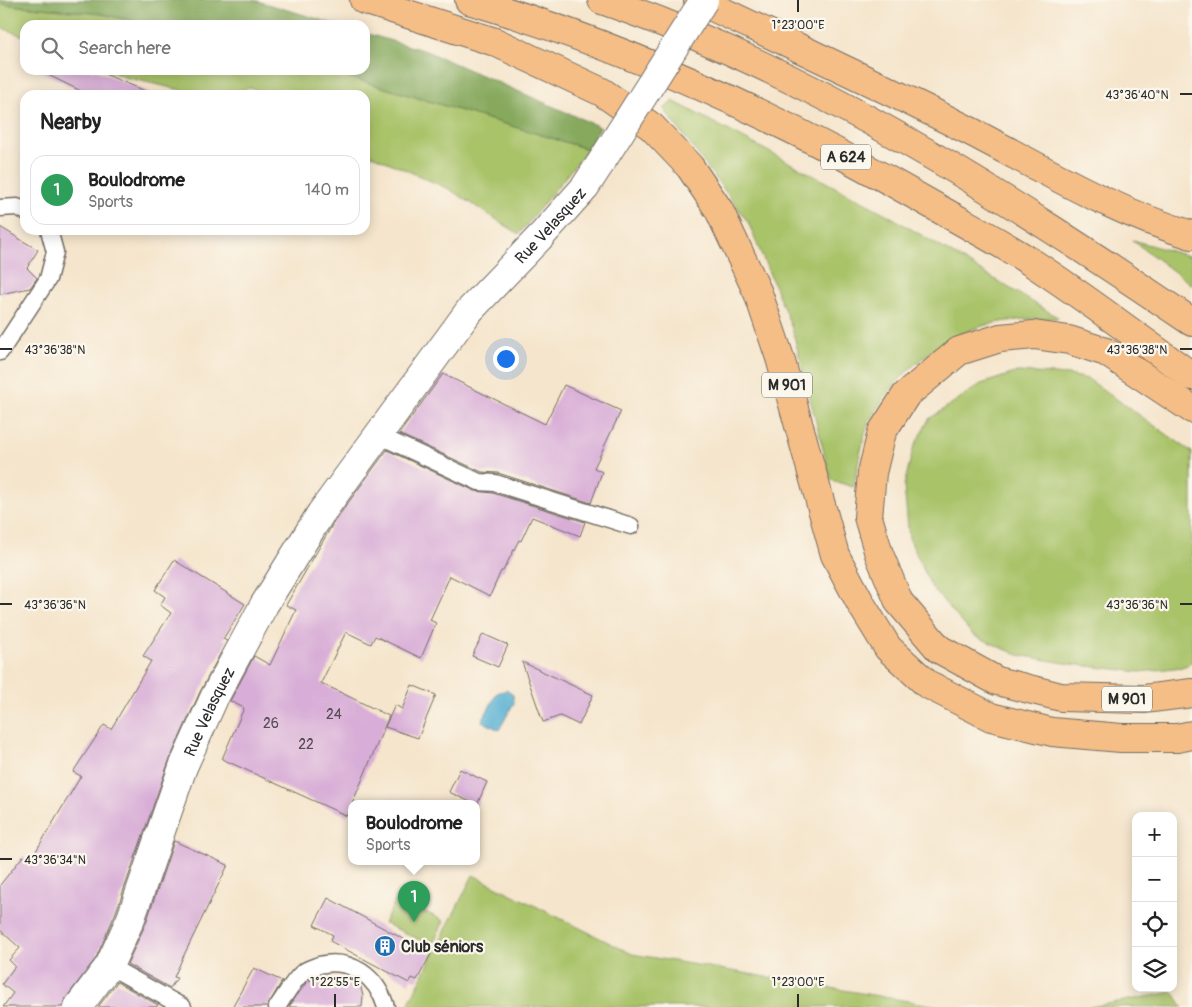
<!DOCTYPE html>
<html lang="en">
<head>
<meta charset="utf-8">
<style>
	:root { --surface:#fff; --page:#f2f2f2; --text:#222; --muted:#767676; --line:#e0e0e0; --accent:#1f6fb2 }
	body { margin:0; font-family:Pangolin,sans-serif; background:var(--page); color:var(--text) }
	.controls { position:absolute; right:15px; bottom:15px; display:grid; overflow:hidden; border-radius:10px; box-shadow:0 2px 12px #0003 }
	.controls button { width:45px; height:45px; display:grid; place-items:center; padding:0; border:0; border-bottom:1px solid var(--line); background:var(--surface); color:var(--text); font:25px sans-serif }
	.you { position:absolute; left:505px; top:358px; width:18px; height:18px; margin:-12px; border:4px solid #fff; border-radius:50%; background:#1a73e8; box-shadow:0 0 0 8px #1a73e833 }
	.badge { display:grid; place-items:center; width:32px; height:32px; border-radius:50%; background:var(--accent); color:#fff; font-size:16px; font-weight:700 }
	.pin { position:absolute; translate:-50% -41px; filter:drop-shadow(0 1px 2px #0008) }
	.pin::after { content:''; position:absolute; top:26px; width:18px; height:15px; background:inherit; clip-path:polygon(0 0,100% 0,50% 100%) }
	.popup { position:absolute; left:348px; top:800px; width:132px; height:65px; box-sizing:border-box; display:grid; place-content:center; border-radius:10px; background:var(--surface); filter:drop-shadow(0 1px 4px #0005); font-size:16px; white-space:nowrap; color:var(--muted) }
	.popup b { font-size:19px; color:var(--text) }
	.popup::after { content:''; position:absolute; left:50%; top:100%; margin-left:-10px; border:10px solid transparent; border-top-color:var(--surface) }
	.list { margin:0; padding:0; list-style:none }
	h2 { display:flex; justify-content:space-between; align-items:center; height:65px; margin:0; padding:0 20px; font-size:21px }
	h2 small { font-size:16px; font-weight:400; color:var(--muted) }
	.list li { display:grid; grid-template-columns:32px 1fr auto; gap:15px; align-items:center; box-sizing:border-box; height:70px; margin:0 10px 10px; padding:0 10px; border:1px solid var(--line); border-radius:15px }
	.list b { display:block; font-size:19px; white-space:nowrap }
	.list p { margin:0; font-size:16px; white-space:nowrap; color:var(--muted) }
	.list em { font-size:16px; font-style:normal; color:var(--muted) }
	.icon { flex:none; width:28px; height:28px; fill:none; stroke:currentColor; stroke-width:2; stroke-linecap:round; stroke-linejoin:round }
	.map { position:relative; flex:none; width:1192px; height:1007px; overflow:hidden }
	.search { position:absolute; background:var(--surface); box-shadow:0 2px 12px #0003; left:20px; top:20px; width:350px; height:55px; display:flex; align-items:center; gap:12px; box-sizing:border-box; padding:0 18px; border-radius:15px; color:var(--muted); font-size:19px }
	.panel { position:absolute; background:var(--surface); box-shadow:0 2px 12px #0003; left:20px; top:90px; width:350px; height:145px; border-radius:15px }
	.map>svg:first-child { display:block }
	.green { fill:#a9c369; stroke:#6a774a }
	.forest { fill:#86a95d; stroke:#586a44 }
	.water { fill:#52aed0; stroke:#3e6c7e }
	.building { fill:#d8add7 }
	.lines { fill:none; stroke-linecap:round; stroke-linejoin:round }
	.lane-casing { stroke:#726c63; stroke-width:19 }
	.street-casing { stroke:#726c63; stroke-width:30 }
	.highway-casing { stroke:#726c63; stroke-width:30 }
	.lane { stroke:#fff; stroke-width:16 }
	.street { stroke:#fff; stroke-width:28 }
	.highway { stroke:#f6be87; stroke-width:28 }
	.street-bridge-casing { stroke:#726c63; stroke-width:30; stroke-linecap:butt }
	.street-bridge { stroke:#fff; stroke-width:28 }
	.ticks { fill:none; stroke:#2b2b2b; stroke-width:2 }
	.labels { text-anchor:middle; stroke-width:4.5; stroke-linejoin:round; paint-order:stroke }
	.number-label { font-size:14px; fill:#564c56 }
	.shield { fill:#fbf7ec; stroke:#696865; stroke-width:1 }
	.shield-label { font-size:15px; font-weight:bold; fill:#2b2b2b }
	.street-label { font-size:16px; fill:#2b2b2b; stroke:#fbf7ec }
	.poi-label { font-size:16px; font-weight:bold; fill:#2b2b2b; stroke:#fbf7ec; text-anchor:start }
	.ticks-label { font-size:12px; text-anchor:middle; fill:#2b2b2b; stroke:#fbf7ec; stroke-width:4.5; stroke-linejoin:round; paint-order:stroke }
</style>
</head>
<body>
<div class="map">
<svg width="1192" height="1007" viewBox="0 0 1192 1007">
	<rect width="100%" height="100%" fill="#fbf7ec"/>
	<filter id="ink" filterUnits="userSpaceOnUse"><feTurbulence type="fractalNoise" baseFrequency=".02" numOctaves="2"/><feDisplacementMap in="SourceGraphic" scale="10" xChannelSelector="R" yChannelSelector="G"/><feConvolveMatrix kernelMatrix="1 2 1 2 8 2 1 2 1" color-interpolation-filters="sRGB"/></filter>
	<filter id="wash" filterUnits="userSpaceOnUse"><feTurbulence type="fractalNoise" baseFrequency=".0096" numOctaves="4" result="noise"/><feDisplacementMap in="SourceGraphic" scale="20" xChannelSelector="R" yChannelSelector="G"/><feGaussianBlur stdDeviation="1.12" result="paint"/><feColorMatrix in="noise" values="0 0 0 0 0 0 0 0 0 0 0 0 0 0 0 0 0 1.4 0 .05"/><feComposite in="paint" operator="in"/></filter>
	<g filter="url(#wash)">
		<rect width="100%" height="100%" fill="#f5e5cc"/>
		<g class="green">
			<path d="M 0,4 L 102,14 L 150,25 L 25,25 L 25,37 L 0,27 Z"/>
			<path d="M 107,70 L 325,70 L 588,149 L 519,234 L 449,189 L 365,152 L 365,95 L 271,95 L 252,88 L 203,95 L 124,77 Z"/>
			<path d="M 673,101 L 888,215 L 1059,318 C 1031,319 1002,319 976,328 C 933,343 894,378 871,418 C 863,432 858,469 853,487 L 831,480 L 792,328 L 748,222 L 664,109 Z"/>
			<path d="M 1132,240 L 1192,257 L 1192,285 Z"/>
			<path d="M 1018,372 L 1069,375 L 1088,379 L 1192,452 L 1192,663 L 1182,667 L 1140,672 L 1070,664 L 1018,655 L 973,635 L 932,588 L 909,538 L 904,486 L 913,449 L 929,419 L 981,384 Z"/>
			<path d="M 473,875 L 632,954 L 943,1007 L 407,1007 Z"/>
			<path d="M 397,898 L 444,921 L 432,946 L 384,923 Z"/>
			<path d="M 1173,992 L 1183,1007 L 1090,1007 Z"/>
		</g>
		<g class="forest">
			<path d="M 0,0 L 254,0 L 338,25 L 150,25 L 102,14 L 0,4 Z"/>
			<path d="M 365,33 L 426,51 L 600,127 L 588,149 L 325,70 L 365,70 Z"/>
		</g>
		<path class="water" d="M 507,690 L 513,695 L 514,703 L 499,730 L 482,721 L 497,693 Z"/>
		<g id="blocks">
			<g class="building">
				<path d="M 38,70 L 95,70 L 155,95 L 89,95 Z"/>
				<path d="M 0,227 L 38,250 L 27,268 L 37,278 L 30,288 L 0,294 Z"/>
				<path d="M 443,374 L 545,424 L 564,385 L 621,411 L 594,468 L 602,472 L 591,503 L 498,473 L 482,472 L 399,434 Z"/>
				<path d="M 387,450 L 475,491 L 493,493 L 585,522 L 580,536 L 532,517 L 521,541 L 519,540 L 503,571 L 501,571 L 490,596 L 450,576 L 430,620 L 436,623 L 421,658 L 375,636 L 371,644 L 346,632 L 321,683 L 389,716 L 347,816 L 222,759 L 244,708 L 230,701 L 254,656 L 270,665 L 296,610 L 286,605 L 334,522 Z"/>
				<path d="M 174,560 L 245,604 L 223,639 L 227,641 L 200,692 L 169,761 L 116,912 L 96,958 L 66,998 L 63,1007 L 3,1007 L 13,993 L 2,984 L 15,966 L 9,960 L 20,948 L 0,930 L 0,885 L 23,856 L 30,861 L 81,776 L 73,772 L 104,725 L 111,729 L 151,661 L 143,656 L 171,613 L 160,605 L 165,597 L 155,590 Z"/>
				<path d="M 483,634 L 508,645 L 498,667 L 472,656 Z"/>
				<path d="M 522,662 L 593,695 L 579,725 L 560,716 L 543,722 Z"/>
				<path d="M 412,685 L 436,695 L 418,738 L 385,727 L 395,705 L 402,709 Z"/>
				<path d="M 460,769 L 487,782 L 477,805 L 449,792 Z"/>
				<path d="M 174,841 L 228,865 L 184,955 L 174,977 L 177,978 L 170,988 L 127,964 L 146,923 Z"/>
				<path d="M 328,898 L 431,954 L 417,980 L 412,978 L 409,983 L 330,941 L 333,935 L 314,925 Z"/>
				<path d="M 254,968 L 282,981 L 267,1007 L 232,1007 Z"/>
				<path d="M 316,977 L 356,981 L 360,984 L 363,996 L 362,1007 L 289,1007 L 306,983 Z"/>
				<path d="M 117,982 L 158,1005 L 156,1007 L 98,1007 Z"/>
			</g>
		</g>
	</g>
	<g filter="url(#ink)">
		<use href="#blocks" fill-opacity="0" stroke="#726c63" stroke-width="1"/>
		<g class="lines">
			<g class="lane-casing">
				<g id="lane">
					<path d="M 0,208 L 17,207 L 25,211"/>
					<path d="M 0,352 L 48,279 L 55,252 L 49,230"/>
					<path d="M 378,435 L 479,482 L 495,483 L 631,526"/>
					<path d="M 109,966 L 183,1007"/>
					<path d="M 277,1007 C 285,996 292,982 302,973 C 306,969 314,967 319,965 C 351,957 377,977 386,1007"/>
				</g>
			</g>
			<g class="street-casing">
				<g id="street">
					<path id="s1" d="M 78,1007 L 109,966 L 131,918 L 183,767 L 214,698 L 264,605 L 321,513 L 469,311 L 542,235 L 585,187 L 600,164"/>
				</g>
			</g>
			<g class="highway-casing">
				<g id="highway">
					<path d="M 364,0 L 495,42 L 602,92 L 652,127 L 690,167 L 719,210 L 758,293 L 780,358 L 835,555 L 861,604 L 888,648 L 927,684 L 991,717 L 1052,732 L 1121,738 L 1177,738 L 1192,735"/>
					<path d="M 469,0 C 632,48 787,121 934,206 C 967,225 1002,243 1034,264 C 1088,299 1139,339 1192,376"/>
					<path d="M 602,0 C 815,73 1007,197 1192,322"/>
					<path d="M 698,0 C 786,42 875,83 962,127 C 1037,165 1110,211 1192,235"/>
					<path d="M 1192,409 L 1106,352 L 1069,340 L 1034,335 L 1000,338 L 959,351 L 906,395 L 882,432 L 872,473 L 868,517 L 879,554 L 899,602 L 939,649 L 997,681 L 1061,697 L 1144,699 L 1192,693"/>
				</g>
			</g>
			<use href="#lane" class="lane"/>
			<use href="#street" class="street"/>
			<use href="#highway" class="highway"/>
			<g class="street-bridge-casing">
				<path id="street-bridge" d="M 600,164 L 704,0"/>
			</g>
			<use href="#street-bridge" class="street-bridge"/>
		</g>
	</g>
	<path class="ticks" d="M 798,0 L 798,12M 1180,94 L 1192,94M 0,349 L 12,349M 1180,349 L 1192,349M 0,604 L 12,604M 1180,604 L 1192,604M 0,859 L 12,859M 335,994 L 335,1007M 798,994 L 798,1007"/>
	<defs>
		<g id="building-disc" transform="scale(1.125)"><circle r="9.5" fill="#1f6fb2" stroke="#fbf7ec"/><path d="M-4-6H4V6H1V3H-1V6H-4ZM-2.5-4.3h1.7v1.8h-1.7ZM.8-4.3h1.7v1.8H.8ZM-2.5-1h1.7V.8h-1.7ZM.8-1h1.7V.8H.8Z" fill="#fff"/></g>
	</defs>
	<g fill-rule="evenodd">
		<use href="#building-disc" x="385" y="946"/>
	</g>
	<g class="labels">
		<g class="number-label">
			<text x="334" y="719">24</text>
			<text x="271" y="728">26</text>
			<text x="306" y="749">22</text>
		</g>
		<g class="shield">
			<rect x="821" y="144.5" width="50" height="25" rx="4"/>
			<rect x="762" y="372.5" width="50" height="25" rx="4"/>
			<rect x="1102" y="686.5" width="50" height="25" rx="4"/>
		</g>
		<g class="shield-label">
			<text x="846" y="162">A 624</text>
			<text x="787" y="390">M 901</text>
			<text x="1127" y="704">M 901</text>
		</g>
		<g class="street-label">
			<text dy="6" stroke="none"><textPath href="#s1" startOffset="922">Rue Velasquez</textPath></text>
			<text dy="6" stroke="none"><textPath href="#s1" startOffset="325">Rue Velasquez</textPath></text>
		</g>
		<g class="poi-label">
			<text x="401" y="952">Club séniors</text>
		</g>
	</g>
	<g class="ticks-label">
		<text x="798" y="29">1°23'00"E</text>
		<text x="1137" y="99">43°36'40"N</text>
		<text x="55" y="354">43°36'38"N</text>
		<text x="1137" y="354">43°36'38"N</text>
		<text x="55" y="609">43°36'36"N</text>
		<text x="1137" y="609">43°36'36"N</text>
		<text x="55" y="864">43°36'34"N</text>
		<text x="335" y="986">1°22'55"E</text>
		<text x="798" y="986">1°23'00"E</text>
	</g>
</svg>
<div class="controls">
<button>+</button>
<button>−</button>
<button><svg class="icon" aria-label="locate" viewBox="0 0 24 24"><circle cx="12" cy="12" r="6"/><path d="M12 2v4M12 18v4M2 12h4M18 12h4"/></svg></button>
<button><svg class="icon" aria-label="layers" viewBox="0 0 24 24"><path d="M12 4l9 5-9 5-9-5zM3 14l9 5 9-5"/></svg></button>
</div>
<div class="you"></div>
<div class="pin badge" style="left:414px;top:922px;background:#2e9e5b">1</div>
<div class="popup"><b>Boulodrome</b>Sports</div>
<div class="search"><svg class="icon" aria-label="search" viewBox="0 0 24 24"><circle cx="10" cy="10" r="6"/><path d="M15 15l6 6"/></svg>Search here</div>
<section class="panel">
<h2>Nearby<small></small></h2>
<ul class="list">
<li><span class="badge" style="background:#2e9e5b">1</span><div><b>Boulodrome</b><p>Sports</p></div><em>140 m</em></li>
</ul>
</section>
</div>
</body>
</html>
